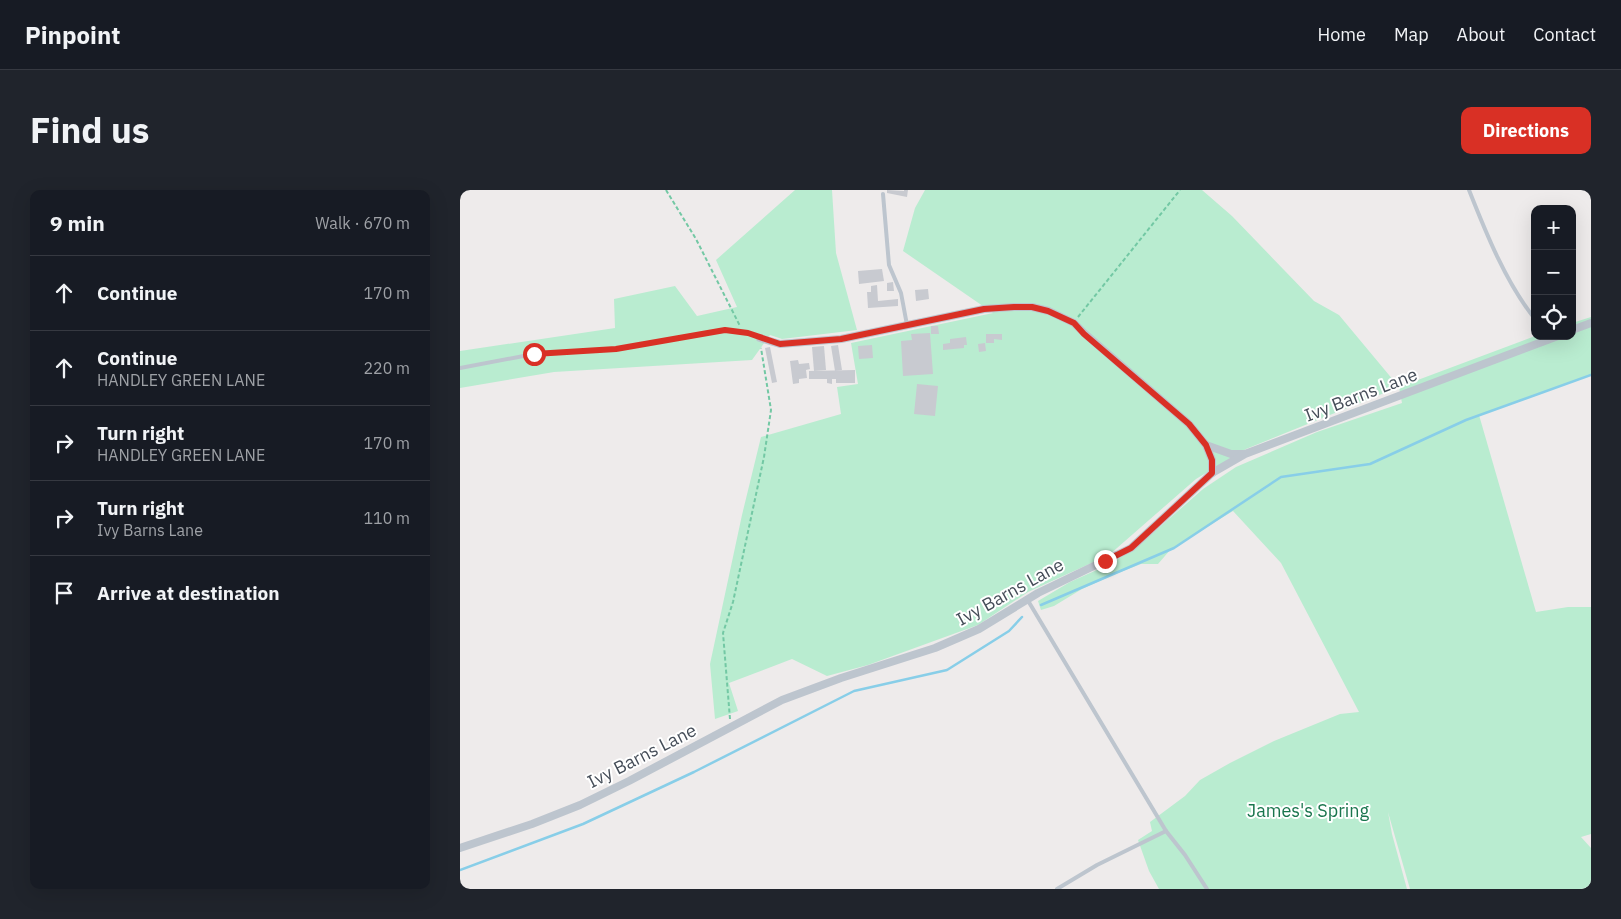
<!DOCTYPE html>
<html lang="en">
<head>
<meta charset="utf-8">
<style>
	:root { --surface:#171b24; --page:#20242c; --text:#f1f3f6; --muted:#9ea1a6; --line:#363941; --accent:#d93025 }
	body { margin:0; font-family:"IBM Plex Sans",sans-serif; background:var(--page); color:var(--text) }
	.controls { position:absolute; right:15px; top:15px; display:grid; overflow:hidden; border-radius:10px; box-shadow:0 5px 20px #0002 }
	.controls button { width:45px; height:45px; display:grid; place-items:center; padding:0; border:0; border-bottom:1px solid var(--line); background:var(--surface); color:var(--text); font:25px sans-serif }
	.stop { position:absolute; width:15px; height:15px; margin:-11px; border:4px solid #d93025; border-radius:50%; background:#fff }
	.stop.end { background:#d93025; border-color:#fff; box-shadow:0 1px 5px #0008 }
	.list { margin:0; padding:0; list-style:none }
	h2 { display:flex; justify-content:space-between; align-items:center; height:65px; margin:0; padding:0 20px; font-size:21px }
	h2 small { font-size:16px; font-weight:400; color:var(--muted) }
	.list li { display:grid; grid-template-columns:32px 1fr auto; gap:15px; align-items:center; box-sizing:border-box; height:75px; padding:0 20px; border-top:1px solid var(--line) }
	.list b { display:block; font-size:19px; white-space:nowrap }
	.list p { margin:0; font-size:16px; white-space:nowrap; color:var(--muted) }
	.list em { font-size:16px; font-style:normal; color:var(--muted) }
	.icon { flex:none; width:28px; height:28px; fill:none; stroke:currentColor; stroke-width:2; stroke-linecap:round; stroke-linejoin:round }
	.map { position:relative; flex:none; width:1131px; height:699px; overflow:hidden; border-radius:10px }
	header { display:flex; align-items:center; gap:30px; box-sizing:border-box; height:70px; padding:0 25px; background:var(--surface); border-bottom:1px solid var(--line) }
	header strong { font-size:24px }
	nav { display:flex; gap:28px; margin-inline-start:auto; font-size:18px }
	.intro { display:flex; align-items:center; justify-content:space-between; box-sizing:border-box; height:120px; padding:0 30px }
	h1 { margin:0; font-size:35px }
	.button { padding:12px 22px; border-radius:10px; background:var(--accent); color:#fff; font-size:18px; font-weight:700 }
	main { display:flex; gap:30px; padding:0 30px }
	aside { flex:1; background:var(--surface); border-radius:10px; box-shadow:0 5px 20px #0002 }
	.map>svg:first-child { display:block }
	.green { fill:#b9ecd0 }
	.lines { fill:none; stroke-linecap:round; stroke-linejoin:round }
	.stream { stroke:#88cee8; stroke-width:2.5 }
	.building { fill:#c8cad0 }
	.path { stroke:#73c8a4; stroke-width:2; stroke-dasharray:4 2.5; stroke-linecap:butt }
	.service { stroke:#bdc5ce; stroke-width:4 }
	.minor { stroke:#bdc5ce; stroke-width:8 }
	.route { stroke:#d93025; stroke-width:6 }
	.labels { text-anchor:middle; stroke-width:4; stroke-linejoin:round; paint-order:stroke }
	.street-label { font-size:18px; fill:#454d58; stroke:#fff }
	.park-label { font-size:18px; fill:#19754d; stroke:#fff }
</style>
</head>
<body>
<header>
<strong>Pinpoint</strong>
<nav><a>Home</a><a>Map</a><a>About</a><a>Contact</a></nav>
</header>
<div class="intro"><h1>Find us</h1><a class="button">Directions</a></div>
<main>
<aside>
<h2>9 min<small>Walk · 670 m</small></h2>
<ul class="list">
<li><svg class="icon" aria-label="ahead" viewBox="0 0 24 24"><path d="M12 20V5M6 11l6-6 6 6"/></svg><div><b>Continue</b></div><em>170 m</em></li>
<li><svg class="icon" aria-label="ahead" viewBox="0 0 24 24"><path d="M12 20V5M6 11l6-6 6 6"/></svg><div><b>Continue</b><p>HANDLEY GREEN LANE</p></div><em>220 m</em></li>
<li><svg class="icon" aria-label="right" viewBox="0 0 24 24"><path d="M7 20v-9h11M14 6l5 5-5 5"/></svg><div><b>Turn right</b><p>HANDLEY GREEN LANE</p></div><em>170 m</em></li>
<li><svg class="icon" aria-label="right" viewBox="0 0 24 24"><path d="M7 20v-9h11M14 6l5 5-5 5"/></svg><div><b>Turn right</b><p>Ivy Barns Lane</p></div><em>110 m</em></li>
<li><svg class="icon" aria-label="arrive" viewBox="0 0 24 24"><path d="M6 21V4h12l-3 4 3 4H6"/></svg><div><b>Arrive at destination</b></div></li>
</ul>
</aside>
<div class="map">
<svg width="1131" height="699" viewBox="0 0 1131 699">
	<rect width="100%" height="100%" fill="#eeebeb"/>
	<g class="green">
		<path d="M 335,0 L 372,0 L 376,63 L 397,140 L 322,149 L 310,145 L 292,170 L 94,182 L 0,198 L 0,161 L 155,138 L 154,109 L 215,96 L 237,126 L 277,117 L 256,70 Z"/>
		<path d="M 465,0 L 742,0 L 772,26 L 854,111 L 879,125 L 939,197 L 1075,146 L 1112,146 L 1112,133 L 1131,127 L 1131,185 L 1019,225 L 1076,422 L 1108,417 L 1131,417 L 1131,644 L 1121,647 L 1131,658 L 1131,699 L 950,699 L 928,622 L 932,644 L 947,699 L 699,699 L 689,681 L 678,650 L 692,641 L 690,632 L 725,606 L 740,590 L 770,573 L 814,551 L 880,524 L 899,522 L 821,373 L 773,321 L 711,359 L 698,374 L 681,374 L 653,385 L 622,399 L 594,416 L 581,420 L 578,411 L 610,392 L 650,374 L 677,357 L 743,299 L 776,277 L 857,242 L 942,213 L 939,197 L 786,259 L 736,289 L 649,365 L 568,402 L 518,435 L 408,475 L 367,486 L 332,469 L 269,493 L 278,521 L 255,529 L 250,474 L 282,325 L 301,247 L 381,224 L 377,197 L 398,194 L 391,153 L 533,123 L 443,61 L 455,18 Z"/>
	</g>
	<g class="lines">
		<g class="stream">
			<path d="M 581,415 L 714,358 L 821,287 L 910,274 L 1006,230 L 1131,185"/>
			<path d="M 0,680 L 123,634 L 234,582 L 394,501 L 487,480 L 549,441 L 562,427"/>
		</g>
	</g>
	<g class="building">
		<path d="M 427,0 L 444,1 L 444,0 L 448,0 L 447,7 L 427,3 Z"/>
		<path d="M 422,79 L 424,91 L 399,94 L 398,81 Z"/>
		<path d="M 433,92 L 434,101 L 427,101 L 427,93 Z"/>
		<path d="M 417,95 L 418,111 L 438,109 L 438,116 L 408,118 L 407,102 L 411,102 L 411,96 Z"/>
		<path d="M 468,99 L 469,109 L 456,111 L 455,100 Z"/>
		<path d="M 471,136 L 478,136 L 479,144 L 471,144 Z"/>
		<path d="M 470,143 L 473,184 L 443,186 L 441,151 L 452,150 L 451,144 Z"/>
		<path d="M 526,144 L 542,144 L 542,150 L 534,149 L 534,153 L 526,153 Z"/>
		<path d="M 506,147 L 507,155 L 504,155 L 504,158 L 483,160 L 483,154 L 490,153 L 490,149 Z"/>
		<path d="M 525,153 L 526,161 L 519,162 L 518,154 Z"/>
		<path d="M 378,155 L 382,180 L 375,181 L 371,156 Z"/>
		<path d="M 412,155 L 413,168 L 399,169 L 398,156 Z"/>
		<path d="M 364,156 L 366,180 L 354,181 L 352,157 Z"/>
		<path d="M 310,157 L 317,192 L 312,193 L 305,158 Z"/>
		<path d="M 338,170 L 339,174 L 349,173 L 350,179 L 346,180 L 347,188 L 339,189 L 339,193 L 333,194 L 330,171 Z"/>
		<path d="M 395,180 L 395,193 L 376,193 L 376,189 L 372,189 L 372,194 L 367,193 L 367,189 L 349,189 L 349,181 Z"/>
		<path d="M 457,194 L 478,196 L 475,226 L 454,224 Z"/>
	</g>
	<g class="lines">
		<g class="path">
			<path d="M 206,0 L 236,49 L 280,136"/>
			<path d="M 618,127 L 720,0"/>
			<path d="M 270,529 L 263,443 L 273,412 L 304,267 L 311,220 L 301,158"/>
		</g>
		<g class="service">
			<path d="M 1009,0 C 1026,43 1046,93 1075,129"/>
			<path d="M 423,4 L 429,75 L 441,103 L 447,135"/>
			<path d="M 0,178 L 74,164 L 156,159 L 265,140 L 287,143 L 300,148"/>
			<path d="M 567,409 L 706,641 L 725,665 L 747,699"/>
			<path d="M 597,699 L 637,675 L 706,641"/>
		</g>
		<g class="minor">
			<path d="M 1112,140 L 1131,133"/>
			<path d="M 300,148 L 320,154 L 381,149 L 524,119 L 554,117 L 572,117 L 589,121 L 614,133 L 624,143 L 729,234 L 746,255 L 771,264 L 783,264"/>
			<path d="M 746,255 L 752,270 L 752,283"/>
			<path d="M 0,658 L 72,634 L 120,615 L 169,591 L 322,510 L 381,488 L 475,458 L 519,439 L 578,403 L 671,358 L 752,283 L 785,264 L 1098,146"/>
		</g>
	</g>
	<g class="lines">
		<path class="route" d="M 74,164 L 156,159 L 265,140 L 288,143 L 320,154 L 381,149 L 524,119 L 554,117 L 572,117 L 588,121 L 614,133 L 624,144 L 729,234 L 746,255 L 752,270 L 752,283 L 671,358 L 645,371"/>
	</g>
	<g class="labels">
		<g class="street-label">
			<text transform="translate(901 205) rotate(-21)" y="6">Ivy Barns Lane</text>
			<text transform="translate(550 402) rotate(-29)" y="6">Ivy Barns Lane</text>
			<text transform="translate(182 566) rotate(-27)" y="6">Ivy Barns Lane</text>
		</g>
		<g class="park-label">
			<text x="848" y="627">James's Spring</text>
		</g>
	</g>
</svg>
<div class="controls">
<button>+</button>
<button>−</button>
<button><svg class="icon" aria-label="locate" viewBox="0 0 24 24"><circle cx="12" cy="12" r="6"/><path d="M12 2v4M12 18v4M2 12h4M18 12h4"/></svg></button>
</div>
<div class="stop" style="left:74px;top:164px"></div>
<div class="stop end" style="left:645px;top:371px"></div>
</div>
</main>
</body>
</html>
